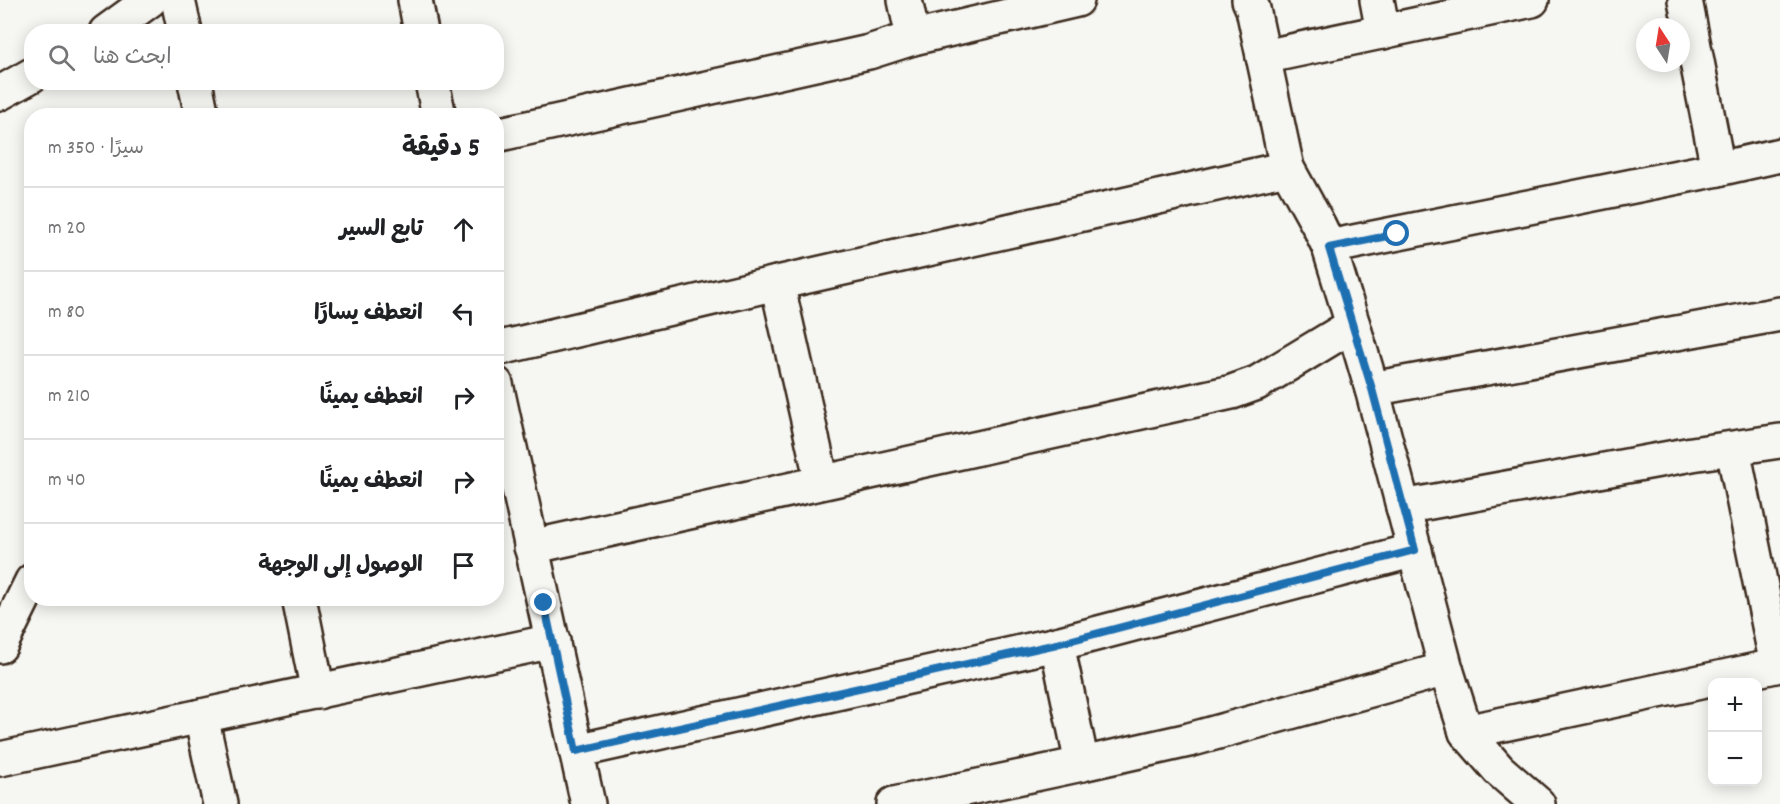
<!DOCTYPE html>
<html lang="ar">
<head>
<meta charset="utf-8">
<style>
	:root { --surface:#fff; --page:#f2f2f2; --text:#202124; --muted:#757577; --line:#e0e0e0 }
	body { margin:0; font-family:Dekko,"Playpen Sans Arabic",sans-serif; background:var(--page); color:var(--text); direction:rtl }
	.controls { position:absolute; right:18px; bottom:18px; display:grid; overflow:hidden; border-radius:12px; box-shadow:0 3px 15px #0003 }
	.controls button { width:54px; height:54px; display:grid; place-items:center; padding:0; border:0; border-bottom:2px solid var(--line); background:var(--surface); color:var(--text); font:30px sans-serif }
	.compass { position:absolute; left:1636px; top:18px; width:54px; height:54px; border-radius:50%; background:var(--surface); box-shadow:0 3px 15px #0003; rotate:348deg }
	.stop { position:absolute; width:18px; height:18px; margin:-14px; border:4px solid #1f6fb2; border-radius:50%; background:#fff }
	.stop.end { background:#1f6fb2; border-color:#fff; box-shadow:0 2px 6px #0008 }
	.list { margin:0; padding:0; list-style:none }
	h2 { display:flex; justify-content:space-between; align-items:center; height:78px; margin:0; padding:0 24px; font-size:26px }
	h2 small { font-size:20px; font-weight:400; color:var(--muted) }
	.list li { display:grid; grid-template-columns:39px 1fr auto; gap:18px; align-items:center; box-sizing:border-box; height:84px; padding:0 24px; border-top:2px solid var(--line) }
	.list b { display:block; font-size:22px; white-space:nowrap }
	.list em { font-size:20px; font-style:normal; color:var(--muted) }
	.icon { flex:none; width:33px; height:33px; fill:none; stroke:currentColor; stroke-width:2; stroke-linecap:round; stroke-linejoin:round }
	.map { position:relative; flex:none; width:1780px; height:804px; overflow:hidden; direction:ltr }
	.search { position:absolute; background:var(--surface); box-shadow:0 3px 15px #0003; left:24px; top:24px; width:480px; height:66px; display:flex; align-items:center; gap:15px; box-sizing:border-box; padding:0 21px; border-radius:24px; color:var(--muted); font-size:22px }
	.panel { position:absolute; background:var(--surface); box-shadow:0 3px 15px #0003; left:24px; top:108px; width:480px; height:498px; border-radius:24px; direction:rtl }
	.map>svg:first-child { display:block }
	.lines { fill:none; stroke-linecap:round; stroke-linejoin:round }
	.minor-casing { stroke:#3b2a1e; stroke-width:38 }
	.major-casing { stroke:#3b2a1e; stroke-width:38 }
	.minor { stroke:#f6f6f2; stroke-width:33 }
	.major { stroke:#f6f6f2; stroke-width:33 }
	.route { stroke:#1f6fb2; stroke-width:8 }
</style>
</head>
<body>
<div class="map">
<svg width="1780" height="804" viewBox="0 0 1780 804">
	<rect width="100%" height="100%" fill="#f6f6f2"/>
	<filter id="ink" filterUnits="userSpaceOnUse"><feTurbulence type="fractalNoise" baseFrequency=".0167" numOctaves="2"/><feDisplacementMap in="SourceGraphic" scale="12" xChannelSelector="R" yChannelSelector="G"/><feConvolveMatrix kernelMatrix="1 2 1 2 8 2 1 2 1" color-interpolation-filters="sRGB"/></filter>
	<g filter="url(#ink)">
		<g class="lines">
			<g class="minor-casing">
				<g id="minor">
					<path d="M 178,0 L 185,32"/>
					<path d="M 905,0 L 913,38"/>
					<path d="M 1249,0 L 1253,9 L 1287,168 L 1319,226 L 1329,247 L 1353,325 L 1372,389 L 1446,669 L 1466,732 L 1499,770 L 1538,804"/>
					<path d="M 1377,0 L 1383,32"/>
					<path d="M 1685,0 L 1718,169"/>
					<path d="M 106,32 L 150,0"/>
					<path d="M 1263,57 L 1532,0"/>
					<path d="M 195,82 L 202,116"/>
					<path d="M 0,93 L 32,75"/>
					<path d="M 496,135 L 869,52 L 913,38 L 1077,0"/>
					<path d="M 1329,247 L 1718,169 L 1780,155"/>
					<path d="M 777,283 L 822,482"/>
					<path d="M 496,349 L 777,283 L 1287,168"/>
					<path d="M 1372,389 L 1780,314"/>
					<path d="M 1733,449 L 1777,665"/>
					<path d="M 1403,507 L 1692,454 L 1780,441"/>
					<path d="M 531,547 L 1232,392 L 1257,383 L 1353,325"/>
					<path d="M 299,598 L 318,692"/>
					<path d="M 0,646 L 32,581"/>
					<path d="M 201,716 L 220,804"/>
					<path d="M 1466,732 L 1780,665"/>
					<path d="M 576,751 L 1057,644 L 1415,550"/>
					<path d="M 0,759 L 553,641"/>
					<path d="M 1082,764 L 1189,740 L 1446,669"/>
					<path d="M 894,804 L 1082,764 L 1057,644"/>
				</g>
			</g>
			<g class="major-casing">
				<g id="major">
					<path d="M 415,0 L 421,32"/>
					<path d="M 432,82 L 439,116"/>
					<path d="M 496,384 L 588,804"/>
				</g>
			</g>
			<use href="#minor" class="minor"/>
			<use href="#major" class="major"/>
		</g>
	</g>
	<g class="lines" filter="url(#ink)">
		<path class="route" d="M 544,603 L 576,751 L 1057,644 L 1415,550 L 1372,389 L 1329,248 L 1397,234"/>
	</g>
</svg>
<div class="controls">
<button>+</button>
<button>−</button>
</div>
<svg class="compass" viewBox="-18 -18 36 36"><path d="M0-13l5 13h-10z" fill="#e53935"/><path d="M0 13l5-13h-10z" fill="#757577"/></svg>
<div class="stop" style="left:1397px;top:234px"></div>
<div class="stop end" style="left:544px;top:603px"></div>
<div class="search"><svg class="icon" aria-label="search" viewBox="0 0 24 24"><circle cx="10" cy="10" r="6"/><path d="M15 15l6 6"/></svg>ابحث هنا</div>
<section class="panel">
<h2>5 دقيقة<small>سيرًا · 350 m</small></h2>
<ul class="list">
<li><svg class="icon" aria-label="ahead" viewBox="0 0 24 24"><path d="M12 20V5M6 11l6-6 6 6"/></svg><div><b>تابع السير</b></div><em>20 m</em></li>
<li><svg class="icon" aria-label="left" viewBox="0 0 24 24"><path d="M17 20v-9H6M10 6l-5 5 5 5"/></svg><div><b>انعطف يسارًا</b></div><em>80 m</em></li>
<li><svg class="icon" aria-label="right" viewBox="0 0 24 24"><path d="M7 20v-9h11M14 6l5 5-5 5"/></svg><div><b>انعطف يمينًا</b></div><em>210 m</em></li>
<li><svg class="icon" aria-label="right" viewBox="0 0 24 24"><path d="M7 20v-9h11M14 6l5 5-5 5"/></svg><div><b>انعطف يمينًا</b></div><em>40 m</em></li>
<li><svg class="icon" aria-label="arrive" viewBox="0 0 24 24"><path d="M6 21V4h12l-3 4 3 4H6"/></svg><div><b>الوصول إلى الوجهة</b></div></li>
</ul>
</section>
</div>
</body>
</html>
